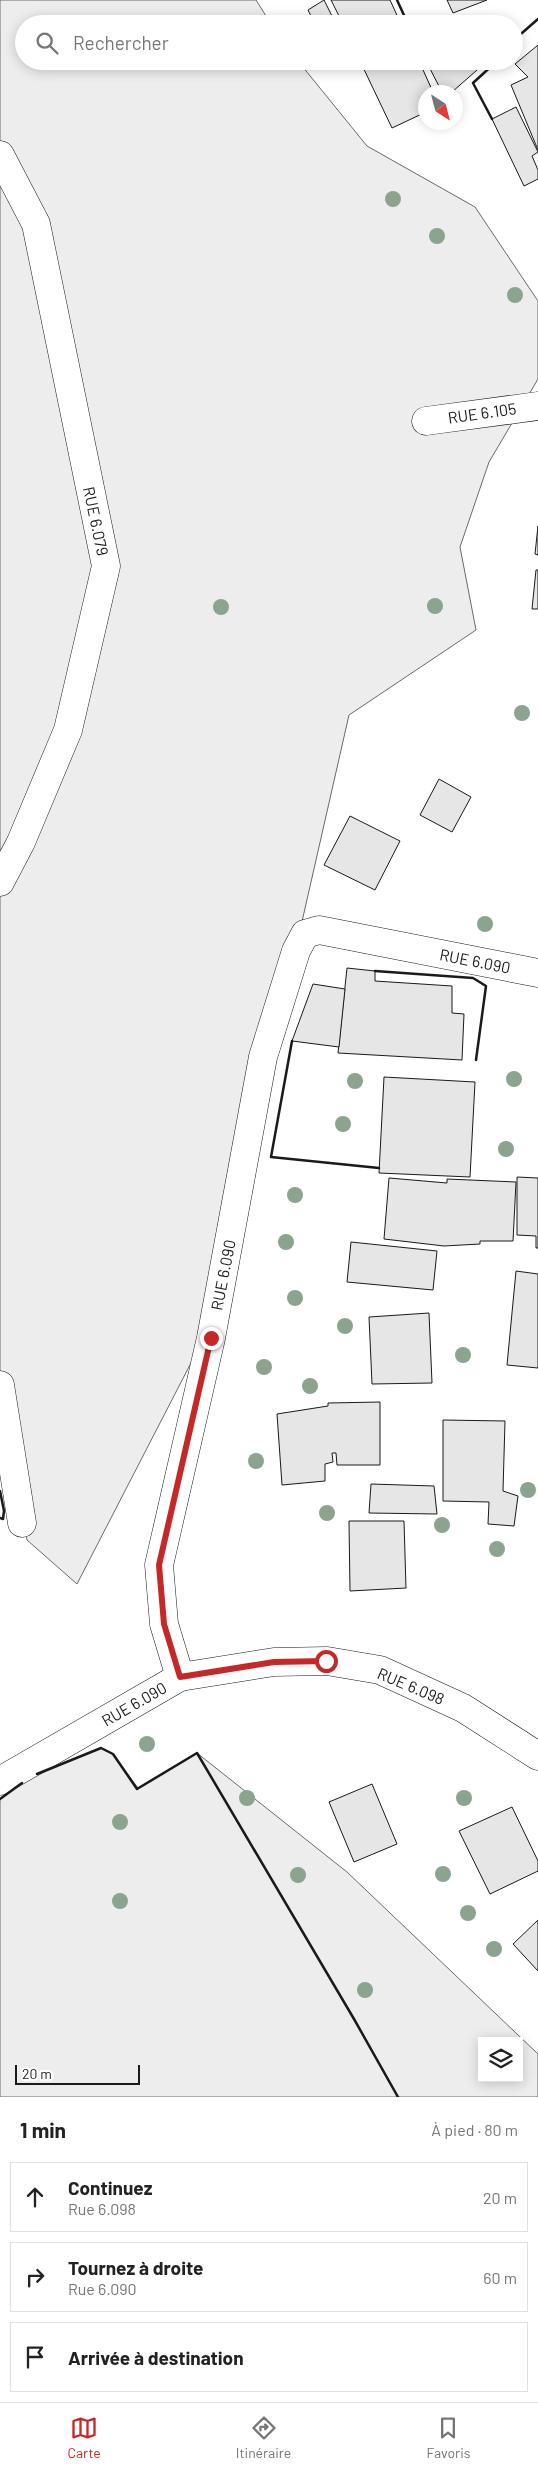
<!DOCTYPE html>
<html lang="fr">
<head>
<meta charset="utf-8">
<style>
	:root { --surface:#fff; --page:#f6f6f6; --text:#222; --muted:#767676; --line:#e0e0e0; --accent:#c62828 }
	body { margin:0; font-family:Barlow,sans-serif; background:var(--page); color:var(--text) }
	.controls { position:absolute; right:15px; bottom:15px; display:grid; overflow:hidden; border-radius:0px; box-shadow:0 2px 12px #0003 }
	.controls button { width:45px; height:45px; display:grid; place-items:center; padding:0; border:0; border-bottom:1px solid var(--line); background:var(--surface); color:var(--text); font:25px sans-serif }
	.compass { position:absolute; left:418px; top:85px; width:45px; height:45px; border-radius:50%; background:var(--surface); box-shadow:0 2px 12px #0003; rotate:144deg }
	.scale { position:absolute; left:15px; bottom:12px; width:125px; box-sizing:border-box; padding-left:5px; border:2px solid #1a1a1a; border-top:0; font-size:14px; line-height:18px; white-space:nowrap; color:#1a1a1a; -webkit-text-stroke:4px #fff; paint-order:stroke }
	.stop { position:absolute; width:15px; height:15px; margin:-11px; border:4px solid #c62828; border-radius:50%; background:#fff }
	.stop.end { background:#c62828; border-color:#fff; box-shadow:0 1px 5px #0008 }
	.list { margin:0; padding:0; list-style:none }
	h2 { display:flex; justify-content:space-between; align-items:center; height:65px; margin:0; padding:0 20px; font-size:21px }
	h2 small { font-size:16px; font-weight:400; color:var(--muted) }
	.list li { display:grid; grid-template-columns:32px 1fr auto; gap:15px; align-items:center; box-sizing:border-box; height:70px; margin:0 10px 10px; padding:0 10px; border:1px solid var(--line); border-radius:0px }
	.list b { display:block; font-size:19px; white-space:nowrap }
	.list p { margin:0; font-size:16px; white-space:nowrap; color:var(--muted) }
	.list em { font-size:16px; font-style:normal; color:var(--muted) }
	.icon { flex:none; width:28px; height:28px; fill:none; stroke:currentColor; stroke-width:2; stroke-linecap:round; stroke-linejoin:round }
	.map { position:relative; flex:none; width:538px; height:2097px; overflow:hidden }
	.search { position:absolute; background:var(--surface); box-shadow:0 2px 12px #0003; left:15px; right:15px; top:15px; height:55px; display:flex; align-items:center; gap:12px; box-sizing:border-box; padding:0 18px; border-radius:28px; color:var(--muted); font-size:19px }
	.sheet { height:305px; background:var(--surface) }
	nav { display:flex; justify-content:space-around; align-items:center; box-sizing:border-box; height:70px; border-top:1px solid var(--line); background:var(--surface); font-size:14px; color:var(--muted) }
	nav a { display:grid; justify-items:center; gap:2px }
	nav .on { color:var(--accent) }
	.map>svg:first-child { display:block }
	.built { fill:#ededed; stroke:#6a6a6a; fill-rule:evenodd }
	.building { fill:#e6e6e6; stroke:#1a1a1a }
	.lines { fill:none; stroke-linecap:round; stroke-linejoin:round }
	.minor-casing { stroke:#1a1a1a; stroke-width:29 }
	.minor { stroke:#fff; stroke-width:28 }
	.wall { stroke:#1a1a1a; stroke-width:2.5 }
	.tree { fill:#8aa48f }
	.route { stroke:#c62828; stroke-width:6 }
	.labels { text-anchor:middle; stroke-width:4; stroke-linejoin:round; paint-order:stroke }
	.street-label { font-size:16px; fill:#1a1a1a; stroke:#fff }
</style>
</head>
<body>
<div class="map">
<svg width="538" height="2097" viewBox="0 0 538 2097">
	<rect width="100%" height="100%" fill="#fff"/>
	<g class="built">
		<path d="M 0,0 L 256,0 L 271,24 L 24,24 L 24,61 L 298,61 L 367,146 L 475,207 L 538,301 L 538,379 L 489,462 L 460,547 L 476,630 L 349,715 L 210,1326 L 77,1584 L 27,1540 L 0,1381 Z"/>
		<path d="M 101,1748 L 113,1754 L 138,1788 L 197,1753 L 347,1872 L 538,2054 L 538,2097 L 0,2097 L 0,1799 L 27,1779 ZM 482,2041 L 519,2041 L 519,2078 L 482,2078 Z"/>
	</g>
	<g class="building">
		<path d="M 324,0 L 336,24 L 315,24 L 308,10 Z"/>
		<path d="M 331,0 L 390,0 L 401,24 L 343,24 Z"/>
		<path d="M 447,0 L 487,0 L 453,13 Z"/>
		<path d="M 538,45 L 538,150 L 511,85 L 528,77 L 515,64 Z"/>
		<path d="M 360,61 L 419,61 L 433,92 L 426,92 L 426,112 L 392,128 Z"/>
		<path d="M 426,61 L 460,61 L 462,66 L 467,61 L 484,61 L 485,63 L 452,92 L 442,92 Z"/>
		<path d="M 516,107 L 538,152 L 532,156 L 538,170 L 538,179 L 524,186 L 492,119 Z"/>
		<path d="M 538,526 L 538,555 L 535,554 Z"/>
		<path d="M 536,570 L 538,570 L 538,609 L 532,609 Z"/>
		<path d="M 439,779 L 471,797 L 452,832 L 420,815 Z"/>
		<path d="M 350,816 L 400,841 L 375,890 L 324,865 Z"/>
		<path d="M 347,968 L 375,971 L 375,981 L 452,986 L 452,1013 L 464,1014 L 462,1060 L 338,1053 Z"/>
		<path d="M 313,984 L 345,989 L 339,1047 L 292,1041 Z"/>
		<path d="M 384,1077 L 475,1082 L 470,1177 L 379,1173 Z"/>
		<path d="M 517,1177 L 538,1178 L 538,1248 L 536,1248 L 536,1236 L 517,1235 Z"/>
		<path d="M 389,1178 L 447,1183 L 447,1179 L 516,1182 L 513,1241 L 480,1241 L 480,1244 L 444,1246 L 384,1239 Z"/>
		<path d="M 351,1242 L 437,1251 L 433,1290 L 347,1282 Z"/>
		<path d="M 516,1271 L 538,1274 L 538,1368 L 507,1365 Z"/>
		<path d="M 429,1313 L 432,1383 L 372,1384 L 369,1317 Z"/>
		<path d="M 380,1402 L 380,1465 L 337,1465 L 336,1453 L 332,1453 L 333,1462 L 325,1464 L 325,1481 L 282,1485 L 277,1414 L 328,1406 L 328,1403 Z"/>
		<path d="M 443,1420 L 505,1421 L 503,1491 L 518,1496 L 514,1526 L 488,1524 L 489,1502 L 443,1501 Z"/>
		<path d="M 371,1484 L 434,1486 L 437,1514 L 369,1513 Z"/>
		<path d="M 349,1521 L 404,1521 L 406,1588 L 350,1591 Z"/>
		<path d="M 372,1784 L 397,1844 L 354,1862 L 329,1802 Z"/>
		<path d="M 512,1807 L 538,1861 L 538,1871 L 490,1894 L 459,1831 Z"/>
		<path d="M 538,1920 L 538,1971 L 513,1944 Z"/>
	</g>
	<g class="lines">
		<g class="minor-casing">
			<g id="minor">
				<path d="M 0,155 L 36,224 L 106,566 L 68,730 L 21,842 L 0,882"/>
				<path d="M 426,421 L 538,406"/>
				<path d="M 0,1385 L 22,1523"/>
				<path d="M 180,1677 L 274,1662 L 327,1661 L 380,1670 L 463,1708 L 538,1756"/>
				<path d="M 0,1781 L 180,1677 L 164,1624 L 159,1565 L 211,1338 L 263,1057 L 296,951 L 305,934 L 319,930 L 538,973"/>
			</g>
		</g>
		<use href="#minor" class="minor"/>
		<g class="wall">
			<path d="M 397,0 L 408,24"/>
			<path d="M 514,40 L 538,19"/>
			<path d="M 512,61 L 512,62"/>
			<path d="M 492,119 L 473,83 L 497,61"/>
			<path d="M 375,971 L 473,978 L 486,986 L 476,1060"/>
			<path d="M 292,1041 L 271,1157 L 379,1168"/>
			<path d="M 0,1491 L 4,1511 L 3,1519 L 0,1518"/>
			<path d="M 37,1774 L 101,1748 L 113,1754 L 137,1789 L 197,1753 L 354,2019 L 398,2097"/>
			<path d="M 0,1799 L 22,1783"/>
		</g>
	</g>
	<g class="tree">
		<circle cx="393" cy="199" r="8"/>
		<circle cx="437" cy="236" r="8"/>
		<circle cx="515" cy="295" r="8"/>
		<circle cx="435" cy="606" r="8"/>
		<circle cx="221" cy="607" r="8"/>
		<circle cx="522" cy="713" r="8"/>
		<circle cx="485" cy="924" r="8"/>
		<circle cx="514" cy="1079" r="8"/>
		<circle cx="355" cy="1081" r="8"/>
		<circle cx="343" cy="1124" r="8"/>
		<circle cx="506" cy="1149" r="8"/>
		<circle cx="295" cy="1195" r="8"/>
		<circle cx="286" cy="1242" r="8"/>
		<circle cx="295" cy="1298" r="8"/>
		<circle cx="345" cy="1326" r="8"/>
		<circle cx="463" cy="1355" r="8"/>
		<circle cx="264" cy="1367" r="8"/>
		<circle cx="310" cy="1386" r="8"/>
		<circle cx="256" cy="1461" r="8"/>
		<circle cx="528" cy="1490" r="8"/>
		<circle cx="327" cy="1513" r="8"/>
		<circle cx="442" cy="1525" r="8"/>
		<circle cx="497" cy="1549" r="8"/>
		<circle cx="147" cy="1744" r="8"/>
		<circle cx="247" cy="1798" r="8"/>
		<circle cx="464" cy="1798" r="8"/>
		<circle cx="120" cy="1822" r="8"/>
		<circle cx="443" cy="1874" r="8"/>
		<circle cx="298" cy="1875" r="8"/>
		<circle cx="120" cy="1901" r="8"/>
		<circle cx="468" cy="1913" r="8"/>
		<circle cx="494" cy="1949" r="8"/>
		<circle cx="365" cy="1990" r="8"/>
	</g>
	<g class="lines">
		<path class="route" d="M 211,1338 L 159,1565 L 164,1624 L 180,1677 L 274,1662 L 326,1661"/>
	</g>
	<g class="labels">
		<g class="street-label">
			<text transform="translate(482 413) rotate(-8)" y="6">RUE 6.105</text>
			<text transform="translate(96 521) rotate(78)" y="6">RUE 6.079</text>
			<text transform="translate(475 961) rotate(11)" y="6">RUE 6.090</text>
			<text transform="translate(223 1275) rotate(-79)" y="6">RUE 6.090</text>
			<text transform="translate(411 1686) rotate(23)" y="6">RUE 6.098</text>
			<text transform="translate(134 1704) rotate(-30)" y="6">RUE 6.090</text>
		</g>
	</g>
</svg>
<div class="controls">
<button><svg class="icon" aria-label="layers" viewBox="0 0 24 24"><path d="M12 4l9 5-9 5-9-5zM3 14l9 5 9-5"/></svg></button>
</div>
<svg class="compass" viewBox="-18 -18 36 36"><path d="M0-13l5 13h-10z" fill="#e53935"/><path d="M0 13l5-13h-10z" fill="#767676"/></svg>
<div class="scale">20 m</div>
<div class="stop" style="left:326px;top:1661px"></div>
<div class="stop end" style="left:211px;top:1338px"></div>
<div class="search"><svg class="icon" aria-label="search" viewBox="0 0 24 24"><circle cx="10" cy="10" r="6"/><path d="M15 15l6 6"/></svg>Rechercher</div>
</div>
<section class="sheet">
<h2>1 min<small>À pied · 80 m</small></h2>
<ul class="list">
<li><svg class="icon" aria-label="ahead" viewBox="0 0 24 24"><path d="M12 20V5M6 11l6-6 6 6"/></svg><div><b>Continuez</b><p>Rue 6.098</p></div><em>20 m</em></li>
<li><svg class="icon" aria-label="right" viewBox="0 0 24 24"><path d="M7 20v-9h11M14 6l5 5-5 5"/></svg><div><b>Tournez à droite</b><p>Rue 6.090</p></div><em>60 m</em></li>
<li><svg class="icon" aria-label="arrive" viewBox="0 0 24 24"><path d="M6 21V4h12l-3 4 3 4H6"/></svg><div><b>Arrivée à destination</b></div></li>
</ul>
</section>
<nav>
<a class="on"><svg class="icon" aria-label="map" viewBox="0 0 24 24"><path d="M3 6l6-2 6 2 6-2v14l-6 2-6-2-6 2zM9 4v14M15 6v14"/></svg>Carte</a>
<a><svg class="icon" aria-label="directions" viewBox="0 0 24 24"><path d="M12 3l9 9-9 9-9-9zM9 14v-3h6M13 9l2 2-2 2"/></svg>Itinéraire</a>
<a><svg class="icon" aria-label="saved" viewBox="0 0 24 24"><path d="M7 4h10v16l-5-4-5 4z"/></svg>Favoris</a>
</nav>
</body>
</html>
